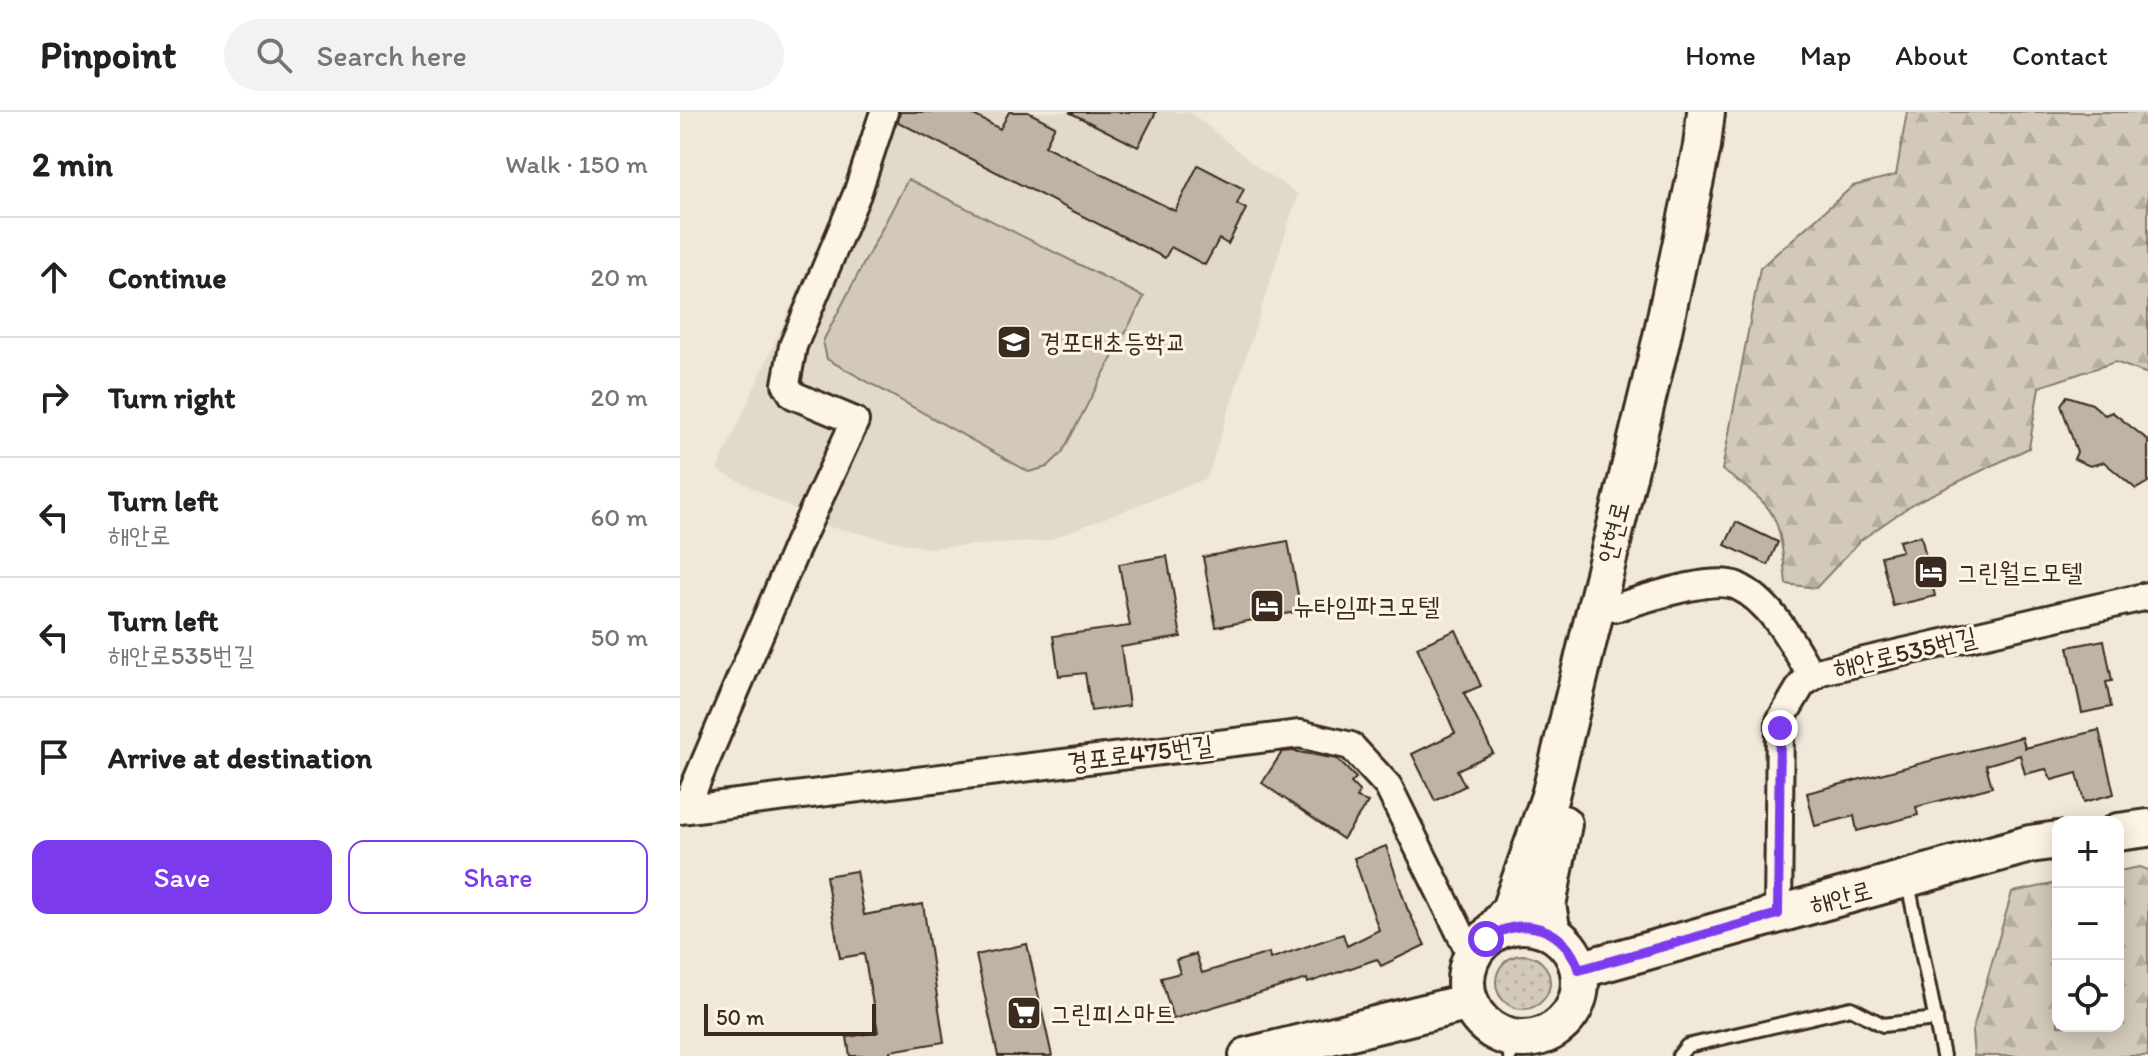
<!DOCTYPE html>
<html lang="en">
<head>
<meta charset="utf-8">
<style>
	:root { --surface:#fff; --page:#f2f2f2; --text:#202124; --muted:#757577; --line:#e0e0e0; --accent:#7c3aed }
	body { margin:0; font-family:Itim,"Poor Story",sans-serif; background:var(--page); color:var(--text) }
	.controls { position:absolute; right:24px; bottom:24px; display:grid; overflow:hidden; border-radius:16px; box-shadow:0 4px 20px #0003 }
	.controls button { width:72px; height:72px; display:grid; place-items:center; padding:0; border:0; border-bottom:2px solid var(--line); background:var(--surface); color:var(--text); font:40px sans-serif }
	.scale { position:absolute; left:24px; bottom:20px; width:172px; box-sizing:border-box; padding-left:8px; border:4px solid #3b2a1e; border-top:0; font-size:22px; line-height:28px; white-space:nowrap; color:#3b2a1e; -webkit-text-stroke:6px #fcf5e5; paint-order:stroke }
	.stop { position:absolute; width:24px; height:24px; margin:-18px; border:6px solid #7c3aed; border-radius:50%; background:#fff }
	.stop.end { background:#7c3aed; border-color:#fff; box-shadow:0 2px 8px #0008 }
	.list { margin:0; padding:0; list-style:none }
	h2 { display:flex; justify-content:space-between; align-items:center; height:104px; margin:0; padding:0 32px; font-size:34px }
	h2 small { font-size:26px; font-weight:400; color:var(--muted) }
	.list li { display:grid; grid-template-columns:52px 1fr auto; gap:24px; align-items:center; box-sizing:border-box; height:120px; padding:0 32px; border-top:2px solid var(--line) }
	.list b { display:block; font-size:30px; white-space:nowrap }
	.list p { margin:0; font-size:26px; white-space:nowrap; color:var(--muted) }
	.list em { font-size:26px; font-style:normal; color:var(--muted) }
	.actions { display:flex; gap:16px; padding:24px 32px }
	.actions a { flex:1; padding:18px 0; border:2px solid var(--accent); border-radius:16px; text-align:center; font-size:28px; color:var(--accent) }
	.actions .main { background:var(--accent); color:#fff }
	.icon { flex:none; width:44px; height:44px; fill:none; stroke:currentColor; stroke-width:2; stroke-linecap:round; stroke-linejoin:round }
	.map { position:relative; flex:none; width:1468px; height:944px; overflow:hidden }
	header { display:flex; align-items:center; gap:48px; box-sizing:border-box; height:112px; padding:0 40px; background:var(--surface); border-bottom:2px solid var(--line) }
	header strong { font-size:38px }
	nav { display:flex; gap:44px; margin-inline-start:auto; font-size:28px }
	.search { width:560px; height:72px; background:var(--page); display:flex; align-items:center; gap:20px; box-sizing:border-box; padding:0 28px; border-radius:44px; color:var(--muted); font-size:30px }
	main { display:flex }
	aside { flex:1; background:var(--surface) }
	.map>svg:first-child { display:block }
	.built { fill:#e1d9c9 }
	.grass { fill:url(#grass-dots); stroke:#867a6c; stroke-width:2 }
	.forest { fill:url(#forest-firs); stroke:#867a6c; stroke-width:2 }
	.pitch { fill:#d2c9ba; stroke:#867a6c; stroke-width:2 }
	.building { fill:#beb3a4; stroke:#3b2a1e; stroke-width:2 }
	.lines { fill:none; stroke-linecap:round; stroke-linejoin:round }
	.lane-casing { stroke:#3b2a1e; stroke-width:18 }
	.street-casing { stroke:#3b2a1e; stroke-width:32 }
	.secondary-casing { stroke:#3b2a1e; stroke-width:42 }
	.lane { stroke:#fcf5e5; stroke-width:12 }
	.street { stroke:#fcf5e5; stroke-width:26 }
	.secondary { stroke:#fcf5e5; stroke-width:36 }
	.route { stroke:#7c3aed; stroke-width:10 }
	.labels { text-anchor:middle; stroke-width:6; stroke-linejoin:round; paint-order:stroke }
	.poi-label { font-size:26px; fill:#3b2a1e; stroke:#fcf5e5; text-anchor:start }
	.street-label { font-size:26px; fill:#3b2a1e; stroke:#fcf5e5 }
</style>
</head>
<body>
<header>
<strong>Pinpoint</strong>
<div class="search"><svg class="icon" aria-label="search" viewBox="0 0 24 24"><circle cx="10" cy="10" r="6"/><path d="M15 15l6 6"/></svg>Search here</div>
<nav><a>Home</a><a>Map</a><a>About</a><a>Contact</a></nav>
</header>
<main>
<aside>
<h2>2 min<small>Walk · 150 m</small></h2>
<ul class="list">
<li><svg class="icon" aria-label="ahead" viewBox="0 0 24 24"><path d="M12 20V5M6 11l6-6 6 6"/></svg><div><b>Continue</b></div><em>20 m</em></li>
<li><svg class="icon" aria-label="right" viewBox="0 0 24 24"><path d="M7 20v-9h11M14 6l5 5-5 5"/></svg><div><b>Turn right</b></div><em>20 m</em></li>
<li><svg class="icon" aria-label="left" viewBox="0 0 24 24"><path d="M17 20v-9H6M10 6l-5 5 5 5"/></svg><div><b>Turn left</b><p>해안로</p></div><em>60 m</em></li>
<li><svg class="icon" aria-label="left" viewBox="0 0 24 24"><path d="M17 20v-9H6M10 6l-5 5 5 5"/></svg><div><b>Turn left</b><p>해안로535번길</p></div><em>50 m</em></li>
<li><svg class="icon" aria-label="arrive" viewBox="0 0 24 24"><path d="M6 21V4h12l-3 4 3 4H6"/></svg><div><b>Arrive at destination</b></div></li>
</ul>
<div class="actions"><a class="main">Save</a><a>Share</a></div>
</aside>
<div class="map">
<svg width="1468" height="944" viewBox="0 0 1468 944">
	<defs>
		<pattern id="grass-dots" width="8" height="8" patternUnits="userSpaceOnUse" patternTransform="scale(2)"><rect width="8" height="8" fill="#d2c9ba"/><path d="M2 2h.1M6 6h.1" fill="none" stroke="#b5ad9f" stroke-width="1.8" stroke-linecap="round"/></pattern>
		<pattern id="forest-firs" width="22" height="20" patternUnits="userSpaceOnUse" patternTransform="scale(2)"><rect width="22" height="20" fill="#d2c9ba"/><path d="M5 1l3.5 6h-7zM16 11l3.5 6h-7z" fill="#b5ad9f"/></pattern>
	</defs>
	<rect width="100%" height="100%" fill="#f0e9d9"/>
	<filter id="ink" filterUnits="userSpaceOnUse"><feTurbulence type="fractalNoise" baseFrequency=".0125" numOctaves="2"/><feDisplacementMap in="SourceGraphic" scale="16" xChannelSelector="R" yChannelSelector="G"/><feConvolveMatrix kernelMatrix="1 2 1 2 8 2 1 2 1" color-interpolation-filters="sRGB"/></filter>
	<g filter="url(#ink)">
		<path class="built" d="M 199,0 L 510,0 L 580,57 L 618,82 L 527,366 L 366,429 L 246,436 L 150,415 L 37,358 Z"/>
		<circle class="grass" cx="843" cy="870" r="27"/>
		<g class="forest">
			<path d="M 1227,0 L 1468,0 L 1468,262 L 1435,250 L 1359,275 L 1349,336 L 1234,391 L 1181,428 L 1136,476 L 1106,472 C 1099,403 1100,398 1042,358 L 1080,156 L 1173,74 L 1216,63 Z"/>
			<path d="M 1460,755 L 1468,758 L 1468,944 L 1294,944 L 1292,920 L 1332,780 L 1378,771 L 1378,914 L 1438,914 L 1438,759 Z"/>
		</g>
		<path class="pitch" d="M 228,67 L 464,185 L 382,341 L 367,355 L 349,360 L 147,247 L 143,229 Z"/>
		<g class="building">
			<path d="M 220,0 L 288,0 L 320,17 L 329,0 L 348,0 L 375,14 L 365,34 L 495,99 L 518,53 L 564,77 L 557,92 L 566,97 L 548,132 L 539,127 L 525,153 L 491,135 L 485,146 L 218,10 Z"/>
			<path d="M 389,0 L 476,0 L 458,35 Z"/>
			<path d="M 1387,284 L 1412,292 L 1425,303 L 1432,300 L 1468,328 L 1468,370 L 1456,377 L 1424,350 L 1410,354 L 1394,347 L 1397,340 L 1381,293 Z"/>
			<path d="M 1056,410 L 1098,430 L 1088,453 L 1045,433 Z"/>
			<path d="M 1241,424 L 1255,484 L 1213,494 L 1201,444 L 1222,439 L 1219,429 Z"/>
			<path d="M 608,429 L 621,499 L 536,515 L 523,445 Z"/>
			<path d="M 487,444 L 501,525 L 441,535 L 449,594 L 411,599 L 405,561 L 379,564 L 373,524 L 450,514 L 439,452 Z"/>
			<path d="M 776,518 L 801,574 L 784,581 L 813,641 L 777,658 L 785,674 L 755,689 L 732,642 L 775,621 L 737,535 Z"/>
			<path d="M 1424,528 L 1432,569 L 1426,570 L 1431,595 L 1402,601 L 1388,535 Z"/>
			<path d="M 1419,618 L 1434,682 L 1404,690 L 1397,661 L 1372,668 L 1366,657 L 1345,662 L 1340,643 L 1306,653 L 1312,675 L 1236,695 L 1238,703 L 1177,719 L 1174,704 L 1135,714 L 1127,681 L 1342,625 L 1345,636 Z"/>
			<path d="M 613,639 L 657,647 L 676,666 L 671,671 L 679,679 L 677,686 L 688,690 L 663,727 L 582,671 L 602,640 Z"/>
			<path d="M 706,734 L 727,796 L 745,833 L 701,854 L 697,847 L 628,871 L 627,867 L 493,907 L 481,866 L 500,861 L 496,848 L 516,842 L 522,861 L 589,841 L 590,847 L 663,822 L 667,834 L 699,818 L 674,746 Z"/>
			<path d="M 176,759 L 184,803 L 243,792 L 264,930 L 210,939 L 211,944 L 170,944 L 167,925 L 198,920 L 184,842 L 160,846 L 146,764 Z"/>
			<path d="M 347,832 L 372,944 L 318,944 L 296,843 Z"/>
		</g>
		<g class="lines">
			<g class="lane-casing">
				<g id="lane">
					<path d="M 1228,771 L 1263,944"/>
					<path d="M 830,944 L 832,926"/>
					<path d="M 999,944 L 1007,934 L 1171,896 L 1203,913 L 1256,907"/>
				</g>
			</g>
			<g class="street-casing">
				<g id="street">
					<path d="M 934,496 C 962,488 1031,463 1057,474 C 1092,490 1114,534 1132,565"/>
					<path d="M 5,697 L 118,432 L 175,309 L 113,283 L 106,272 L 113,234 L 177,82 L 204,0"/>
					<path d="M 0,698 L 620,622 L 671,634 L 708,674 L 792,845"/>
					<path d="M 1098,802 L 1100,609 L 1122,572 L 1141,559 L 1468,484"/>
				</g>
			</g>
			<g class="secondary-casing">
				<g id="secondary">
					<path d="M 1438,720 L 1468,716"/>
					<circle cx="843" cy="870" r="57"/>
					<path d="M 872,821 L 867,793 L 883,712"/>
					<path d="M 806,827 L 830,798 L 870,684 L 981,229 L 1022,34 L 1026,0"/>
					<path d="M 899,858 L 1350,732 L 1378,728"/>
					<path d="M 568,944 L 790,890"/>
				</g>
			</g>
			<use href="#lane" class="lane"/>
			<use href="#street" class="street"/>
			<use href="#secondary" class="secondary"/>
		</g>
	</g>
	<g class="lines" filter="url(#ink)">
		<path class="route" d="M 806,827 C 844,802 884,815 899,858 L 1098,802 L 1100,616"/>
	</g>
	<defs>
		<g id="school-square" transform="scale(1.8)"><rect x="-9" y="-9" width="18" height="18" rx="4" fill="#3b2a1e" stroke="#fcf5e5"/><path d="M0-5L7-2L0 1L-7-2ZM-4 1L0 2.5L4 1V4Q0 6-4 4Z" fill="#fff"/></g>
		<g id="hotel-square" transform="scale(1.8)"><rect x="-9" y="-9" width="18" height="18" rx="4" fill="#3b2a1e" stroke="#fcf5e5"/><path d="M-6-4.5h1.5V1H6V5H4.5V3h-9V5H-6ZM-4 0a1.8 1.8 0 1 1 3.6 0ZM.5 0V-2.5h3Q6-2.5 6 0Z" fill="#fff"/></g>
		<g id="supermarket-square" transform="scale(1.8)"><rect x="-9" y="-9" width="18" height="18" rx="4" fill="#3b2a1e" stroke="#fcf5e5"/><path d="M-6-5.5h2.5l.6 2H6L4.5 2H-2.5L-4.4-4H-6ZM-1.5 3.2a1.3 1.3 0 1 0 .1 0ZM3 3.2a1.3 1.3 0 1 0 .1 0Z" fill="#fff"/></g>
	</defs>
	<g fill-rule="evenodd">
		<use href="#school-square" x="334" y="230"/>
		<use href="#hotel-square" x="1251" y="460"/>
		<use href="#hotel-square" x="587" y="494"/>
		<use href="#supermarket-square" x="344" y="901"/>
	</g>
	<g class="labels">
		<g class="poi-label">
			<text x="360" y="239">경포대초등학교</text>
			<text x="1277" y="469">그린월드모텔</text>
			<text x="613" y="503">뉴타임파크모텔</text>
			<text x="370" y="910">그린피스마트</text>
		</g>
		<g class="street-label">
			<text transform="translate(933 420) rotate(-76)" y="9">안현로</text>
			<text transform="translate(1225 540) rotate(-13)" y="9">해안로535번길</text>
			<text transform="translate(460 641) rotate(-7)" y="9">경포로475번길</text>
			<text transform="translate(1161 785) rotate(-15)" y="9">해안로</text>
		</g>
	</g>
</svg>
<div class="controls">
<button>+</button>
<button>−</button>
<button><svg class="icon" aria-label="locate" viewBox="0 0 24 24"><circle cx="12" cy="12" r="6"/><path d="M12 2v4M12 18v4M2 12h4M18 12h4"/></svg></button>
</div>
<div class="scale">50 m</div>
<div class="stop" style="left:806px;top:827px"></div>
<div class="stop end" style="left:1100px;top:616px"></div>
</div>
</main>
</body>
</html>
